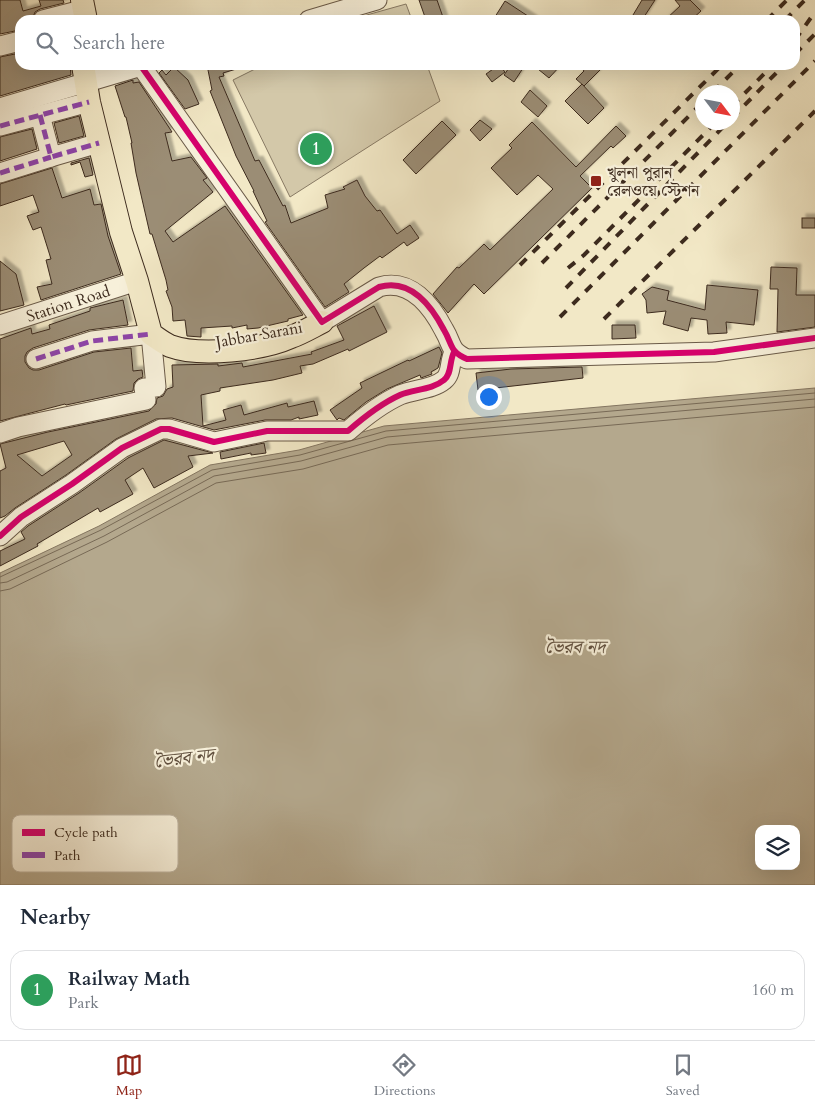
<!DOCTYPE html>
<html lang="en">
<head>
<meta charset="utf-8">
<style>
	:root { --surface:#fff; --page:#f6f6f7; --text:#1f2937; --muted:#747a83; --line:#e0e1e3; --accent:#8f2418 }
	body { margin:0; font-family:Cardo,"Noto Serif Bengali",serif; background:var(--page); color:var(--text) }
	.controls { position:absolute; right:15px; bottom:15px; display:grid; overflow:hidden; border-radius:10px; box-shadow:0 5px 20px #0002 }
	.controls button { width:45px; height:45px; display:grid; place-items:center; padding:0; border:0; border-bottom:1px solid var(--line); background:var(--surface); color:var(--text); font:25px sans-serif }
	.compass { position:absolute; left:695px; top:85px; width:45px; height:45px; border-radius:50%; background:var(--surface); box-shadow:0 5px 20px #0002; rotate:122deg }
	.you { position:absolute; left:488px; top:396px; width:18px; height:18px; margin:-12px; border:4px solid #fff; border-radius:50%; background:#1a73e8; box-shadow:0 0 0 8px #1a73e833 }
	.badge { display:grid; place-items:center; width:32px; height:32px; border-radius:50%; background:var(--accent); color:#fff; font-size:16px; font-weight:700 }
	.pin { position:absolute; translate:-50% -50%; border:2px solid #fff; box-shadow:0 1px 5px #0006 }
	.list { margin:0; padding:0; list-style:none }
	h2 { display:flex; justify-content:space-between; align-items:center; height:65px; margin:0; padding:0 20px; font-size:21px }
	h2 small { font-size:16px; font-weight:400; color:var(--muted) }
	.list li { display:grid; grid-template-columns:32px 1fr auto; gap:15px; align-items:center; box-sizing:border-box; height:80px; margin:0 10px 10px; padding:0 10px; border:1px solid var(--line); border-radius:15px }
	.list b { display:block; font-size:19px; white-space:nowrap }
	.list p { margin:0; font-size:16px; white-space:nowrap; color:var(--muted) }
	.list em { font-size:16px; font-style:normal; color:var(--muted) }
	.icon { flex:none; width:28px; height:28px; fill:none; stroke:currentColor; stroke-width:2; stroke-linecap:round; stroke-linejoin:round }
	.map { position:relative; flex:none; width:815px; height:885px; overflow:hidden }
	.search { position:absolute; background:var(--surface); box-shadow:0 5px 20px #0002; left:15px; right:15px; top:15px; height:55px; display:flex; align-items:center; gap:12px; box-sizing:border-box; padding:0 18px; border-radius:15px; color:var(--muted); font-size:19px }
	.sheet { height:155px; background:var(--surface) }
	nav { display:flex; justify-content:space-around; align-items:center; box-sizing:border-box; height:70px; border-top:1px solid var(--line); background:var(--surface); font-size:14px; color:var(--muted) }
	nav a { display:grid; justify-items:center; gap:2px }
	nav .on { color:var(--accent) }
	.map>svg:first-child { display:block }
	.green { fill:#d3c8a9; stroke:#887a64 }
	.water { fill:#b4a88d; stroke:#847661; fill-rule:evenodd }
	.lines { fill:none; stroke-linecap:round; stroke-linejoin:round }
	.shore { stroke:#786a56; stroke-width:1 }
	.building { fill:#9b8d75; stroke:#3d2b1e; fill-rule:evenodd; filter:url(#shadow) }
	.minor-casing { stroke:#6a5a48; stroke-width:21 }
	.major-casing { stroke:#3d2b1e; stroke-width:24 }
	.minor { stroke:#f7f0da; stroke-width:19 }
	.major { stroke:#f2e8c6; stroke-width:22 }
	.rail { stroke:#3d2b1e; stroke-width:4; stroke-dasharray:9 9; stroke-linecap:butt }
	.quiet { stroke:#8e44ad; stroke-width:5; stroke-dasharray:10 5; stroke-linecap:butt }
	.cycleway-casing { stroke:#f7f0da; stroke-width:9 }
	.cycleway { stroke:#d6006c; stroke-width:6 }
	.poi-dot { fill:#8f2418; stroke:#f7f0da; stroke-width:2 }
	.labels { text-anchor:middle; stroke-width:4.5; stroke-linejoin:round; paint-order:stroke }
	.poi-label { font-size:16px; fill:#3d2b1e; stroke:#f7f0da; text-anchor:start }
	.street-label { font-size:16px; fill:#3d2b1e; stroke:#f7f0da }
	.water-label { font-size:18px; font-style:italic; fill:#61503f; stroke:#f7f0da }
	.key { fill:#f7f0da; stroke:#bfb5a2; stroke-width:1 }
	.key-label { font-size:14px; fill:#3d2b1e }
</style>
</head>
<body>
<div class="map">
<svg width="815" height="885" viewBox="0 0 815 885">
	<defs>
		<filter id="shadow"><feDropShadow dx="4" dy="-4" stdDeviation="1" flood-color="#0004"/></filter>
	</defs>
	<rect width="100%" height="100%" fill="#f2e8c6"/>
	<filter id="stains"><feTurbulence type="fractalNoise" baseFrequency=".004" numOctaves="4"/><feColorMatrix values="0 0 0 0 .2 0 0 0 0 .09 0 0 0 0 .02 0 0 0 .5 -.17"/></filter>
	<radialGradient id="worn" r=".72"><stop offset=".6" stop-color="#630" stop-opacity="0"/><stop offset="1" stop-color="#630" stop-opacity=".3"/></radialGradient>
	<g class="green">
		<path d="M 406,4 L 412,20 L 349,20 Z"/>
		<path d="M 255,65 L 427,65 L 440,101 L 290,197 L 233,80 L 255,69 Z"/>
	</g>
	<path class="water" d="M 815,388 L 815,885 L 0,885 L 0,573 L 99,526 L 210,465 L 299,450 L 384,426 ZM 759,829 L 796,829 L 796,866 L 759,866 Z"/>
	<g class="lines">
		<g class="shore">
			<path d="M 0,577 L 101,530 L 212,470 L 300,455 L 386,431 L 815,393"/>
			<path d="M 0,583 L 7,582 L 104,536 L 214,476 L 301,461 L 387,437 L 815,399"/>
			<path d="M 0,591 L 10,589 L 107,542 L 216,483 L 303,469 L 388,445 L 815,407"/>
		</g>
	</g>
	<g class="building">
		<path d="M 0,0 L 20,0 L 23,11 L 41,6 L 39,0 L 63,0 L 64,3 L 40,9 L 35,12 L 32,20 L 20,20 L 20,30 L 0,34 Z"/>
		<path d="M 419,0 L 437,0 L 444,20 L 426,20 Z"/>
		<path d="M 642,0 L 655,0 L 642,20 L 630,20 Z"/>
		<path d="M 675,0 L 690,0 L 701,11 L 691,20 L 665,20 L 680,6 Z"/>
		<path d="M 505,1 L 534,20 L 493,20 Z"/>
		<path d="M 20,53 L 20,65 L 70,65 L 71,75 L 0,96 L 0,57 Z"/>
		<path d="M 207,65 L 243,65 L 243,67 L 223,73 L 224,76 L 219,77 L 255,161 L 259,160 L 283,206 L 285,205 L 291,223 L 328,208 L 325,195 L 345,189 L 343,187 L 357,180 L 365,196 L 377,211 L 380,210 L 397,234 L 410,225 L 419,238 L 407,246 L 404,242 L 382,258 L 380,256 L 364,268 L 344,284 L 349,292 L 325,307 L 265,222 L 267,221 L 253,191 L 254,191 L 236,156 L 210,91 L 212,90 Z"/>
		<path d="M 499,65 L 505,72 L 492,82 L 486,74 Z"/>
		<path d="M 511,65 L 525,65 L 514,82 L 504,75 Z"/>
		<path d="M 533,65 L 561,65 L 549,78 Z"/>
		<path d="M 579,65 L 605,65 L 584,86 L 576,79 L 584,71 Z"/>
		<path d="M 174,67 L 188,80 L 199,104 L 185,109 L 159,73 L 162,70 L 166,75 Z"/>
		<path d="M 133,80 L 133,83 L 139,82 L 172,132 L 165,133 L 172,161 L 191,157 L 207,178 L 203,180 L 213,192 L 165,231 L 173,242 L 225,206 L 303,315 L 288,319 L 288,321 L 258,328 L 247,329 L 247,325 L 232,328 L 232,326 L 201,328 L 201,337 L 187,336 L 185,320 L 173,321 L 172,307 L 166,291 L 168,290 L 166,280 L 152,234 L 150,234 L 136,173 L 131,143 L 132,143 L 126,117 L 125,117 L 115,86 Z"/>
		<path d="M 582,84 L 604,108 L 588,124 L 565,101 Z"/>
		<path d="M 530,90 L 547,106 L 538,117 L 521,102 Z"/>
		<path d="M 79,116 L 84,136 L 59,143 L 54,123 Z"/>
		<path d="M 480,120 L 492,129 L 480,141 L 470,130 Z"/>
		<path d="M 442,121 L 456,135 L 416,174 L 403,160 Z"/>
		<path d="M 532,122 L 576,167 L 616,126 L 626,136 L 613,148 L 611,146 L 580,176 L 592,188 L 484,294 L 474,284 L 448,313 L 433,294 L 457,267 L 459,268 L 484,244 L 490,250 L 553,189 L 538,175 L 517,195 L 491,168 L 512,148 L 509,145 Z"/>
		<path d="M 32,129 L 37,149 L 0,161 L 0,137 Z"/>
		<path d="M 89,158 L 93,175 L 85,177 L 80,162 L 71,165 L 71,163 Z"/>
		<path d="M 52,168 L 62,198 L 90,189 L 94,205 L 101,204 L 108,236 L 121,274 L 41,300 L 37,287 L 52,284 L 46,260 L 51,259 L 41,227 L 33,230 L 27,216 L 39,212 L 33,195 L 0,206 L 0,184 Z"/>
		<rect x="802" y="218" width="13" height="10"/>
		<path d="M 0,261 L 16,274 L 24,305 L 0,311 Z"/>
		<path d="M 771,267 L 797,268 L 796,295 L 815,295 L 815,327 L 777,332 L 778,289 L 770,289 Z"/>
		<path d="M 707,285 L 758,290 L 754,325 L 726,322 L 727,333 L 708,334 L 707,320 L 691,318 L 688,331 L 663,324 L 666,311 L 647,313 L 646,300 L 642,294 L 652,287 L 669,291 L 667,300 L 705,310 Z"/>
		<path d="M 123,300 L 128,325 L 89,330 L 33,348 L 27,352 L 25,356 L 25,362 L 29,368 L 33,370 L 39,370 L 94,352 L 131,348 L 133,371 L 142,370 L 143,377 L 138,379 L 134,383 L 133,391 L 66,405 L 65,404 L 0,421 L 0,339 L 31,328 L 32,334 L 50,329 L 49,325 L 90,311 L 90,308 Z"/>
		<path d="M 374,306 L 387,332 L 349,351 L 348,349 L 313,364 L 300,366 L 302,373 L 273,380 L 220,388 L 220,391 L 201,395 L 203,426 L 226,420 L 223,410 L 241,405 L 244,415 L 287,403 L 288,407 L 314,401 L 318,415 L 299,419 L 299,417 L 291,420 L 265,420 L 214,430 L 172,418 L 156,419 L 116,439 L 66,475 L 15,508 L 5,516 L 0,518 L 0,471 L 6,468 L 0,444 L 48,432 L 149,411 L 156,404 L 157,398 L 163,396 L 167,389 L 173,387 L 172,365 L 218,364 L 218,366 L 242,363 L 243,367 L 312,354 L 311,352 L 344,340 L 337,326 ZM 64,441 L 72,455 L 42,476 L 17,455 Z"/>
		<path d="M 612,325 L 635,325 L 636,338 L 612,339 Z"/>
		<path d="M 439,347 L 442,353 L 438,368 L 431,372 L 432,374 L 421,378 L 420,375 L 387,389 L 366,402 L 344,420 L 339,418 L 337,420 L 330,410 L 362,388 L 360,383 L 408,360 L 409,361 Z"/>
		<path d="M 582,367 L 583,378 L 478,390 L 476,373 L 511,369 Z"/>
		<path d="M 164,440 L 213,453 L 188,456 L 193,467 L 154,488 L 143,468 L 125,480 L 133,494 L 100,512 L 98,508 L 37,544 L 38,546 L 0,566 L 0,551 L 25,539 L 21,532 L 28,526 L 79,493 L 128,458 Z"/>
		<path d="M 264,443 L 266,453 L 251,455 L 251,453 L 221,459 L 220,452 Z"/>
	</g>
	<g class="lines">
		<g class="minor-casing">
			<g id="minor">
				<path d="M 43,20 L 74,12"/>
				<path d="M 309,20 L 377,0"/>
				<path d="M 0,46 L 20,41"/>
				<path d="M 141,66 L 322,322 L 379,287 C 410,278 431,305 444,330 C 453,345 449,351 467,359 L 714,352 L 815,338"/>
				<path d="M 0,108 L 145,65"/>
				<path d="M 40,115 L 51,157 L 99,143"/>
				<path d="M 0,126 L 89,102"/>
				<path d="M 0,173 L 51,157"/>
				<path d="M 0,325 L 137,281"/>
				<path d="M 0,433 L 18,427 L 146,400 L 144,388 L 156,387 L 151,334 L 92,341 L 36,359"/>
				<path d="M 0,536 L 21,517 L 72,484 L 122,448 L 161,429 L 169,429 L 214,442 L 267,431 L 348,431 C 364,417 380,404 400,395 C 414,389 432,390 444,380 C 452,374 449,362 454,352"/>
			</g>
		</g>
		<g class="major-casing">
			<g id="major">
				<path d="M 82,0 L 86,20"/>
				<path d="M 83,65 L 89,102 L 121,232 L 137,281 L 151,334 C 157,338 163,343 170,346 C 200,357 262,350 291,337 C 302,333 312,327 322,322"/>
			</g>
		</g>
		<use href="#minor" class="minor"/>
		<use href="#major" class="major"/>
		<g class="rail">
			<path d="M 767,20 L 787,0"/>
			<path d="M 785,20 L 805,0"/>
			<path d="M 795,40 L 815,12"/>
			<path d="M 795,54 L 815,34"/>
			<path d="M 713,92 L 740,65"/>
			<path d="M 732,106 L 773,65"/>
			<path d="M 732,118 L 784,65"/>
			<path d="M 542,263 L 702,103"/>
			<path d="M 520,265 L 722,65"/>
			<path d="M 568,268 L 584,255 L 716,122"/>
			<path d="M 566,288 L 728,122"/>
			<path d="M 560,317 L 815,61"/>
			<path d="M 604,319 L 815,111"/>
		</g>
		<g class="quiet">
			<path d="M 40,115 L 51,157 L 99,143"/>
			<path d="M 0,126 L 89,102"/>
			<path d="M 0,173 L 51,157"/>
			<path d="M 36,359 L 92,341 L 151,334"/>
		</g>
		<g class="cycleway-casing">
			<g id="cycleway">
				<path d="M 141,66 L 322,322 L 379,287 C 410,278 431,305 444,330 C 453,345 449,351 467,359 L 714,352 L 815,338"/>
				<path d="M 0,536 L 21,517 L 72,484 L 122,448 L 161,429 L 169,429 L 214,442 L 267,431 L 348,431 C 364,417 380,404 400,395 C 414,389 432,390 444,380 C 452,374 449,362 454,352"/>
			</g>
		</g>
		<use href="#cycleway" class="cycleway"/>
	</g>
	<rect class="poi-dot" x="590" y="175" width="12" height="12" rx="2.5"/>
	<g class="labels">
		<g class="poi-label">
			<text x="607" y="178">খুলনা পুরান<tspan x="607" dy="18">রেলওয়ে স্টেশন</tspan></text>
		</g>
		<g class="street-label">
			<text transform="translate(68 303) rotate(-18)" y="6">Station Road</text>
			<text transform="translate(259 334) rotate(-10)" y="6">Jabbar Sarani</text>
		</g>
		<g class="water-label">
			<text x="575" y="653">ভৈরব নদ</text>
			<text transform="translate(184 758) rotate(-7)" y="6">ভৈরব নদ</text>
		</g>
	</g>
	<rect x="12" y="815" width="166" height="57" rx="8" class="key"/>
	<rect x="22" y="829" width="23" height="7" fill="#d6006c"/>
	<rect x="22" y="852" width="23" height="6" fill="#8e44ad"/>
	<g class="key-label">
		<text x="54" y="837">Cycle path</text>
		<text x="54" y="860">Path</text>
	</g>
	<rect width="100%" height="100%" filter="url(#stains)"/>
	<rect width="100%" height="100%" fill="url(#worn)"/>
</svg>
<div class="controls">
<button><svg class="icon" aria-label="layers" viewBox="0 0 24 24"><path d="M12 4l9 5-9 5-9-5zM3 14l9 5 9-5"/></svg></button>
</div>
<svg class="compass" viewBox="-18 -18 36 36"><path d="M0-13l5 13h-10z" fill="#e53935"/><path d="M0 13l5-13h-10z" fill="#747a83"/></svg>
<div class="you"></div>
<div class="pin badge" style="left:316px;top:149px;background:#2e9e5b">1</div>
<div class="search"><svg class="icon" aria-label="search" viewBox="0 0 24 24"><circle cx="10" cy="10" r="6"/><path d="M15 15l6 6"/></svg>Search here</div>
</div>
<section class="sheet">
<h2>Nearby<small></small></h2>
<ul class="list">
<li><span class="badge" style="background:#2e9e5b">1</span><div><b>Railway Math</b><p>Park</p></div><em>160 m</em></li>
</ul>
</section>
<nav>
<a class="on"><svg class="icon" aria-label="map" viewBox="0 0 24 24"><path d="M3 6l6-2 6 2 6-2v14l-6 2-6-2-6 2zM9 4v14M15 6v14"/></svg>Map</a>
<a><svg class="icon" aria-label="directions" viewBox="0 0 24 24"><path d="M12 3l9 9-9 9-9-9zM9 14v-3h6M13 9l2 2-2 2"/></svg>Directions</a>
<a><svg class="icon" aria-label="saved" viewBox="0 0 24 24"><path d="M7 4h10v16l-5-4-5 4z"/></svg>Saved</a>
</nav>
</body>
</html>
